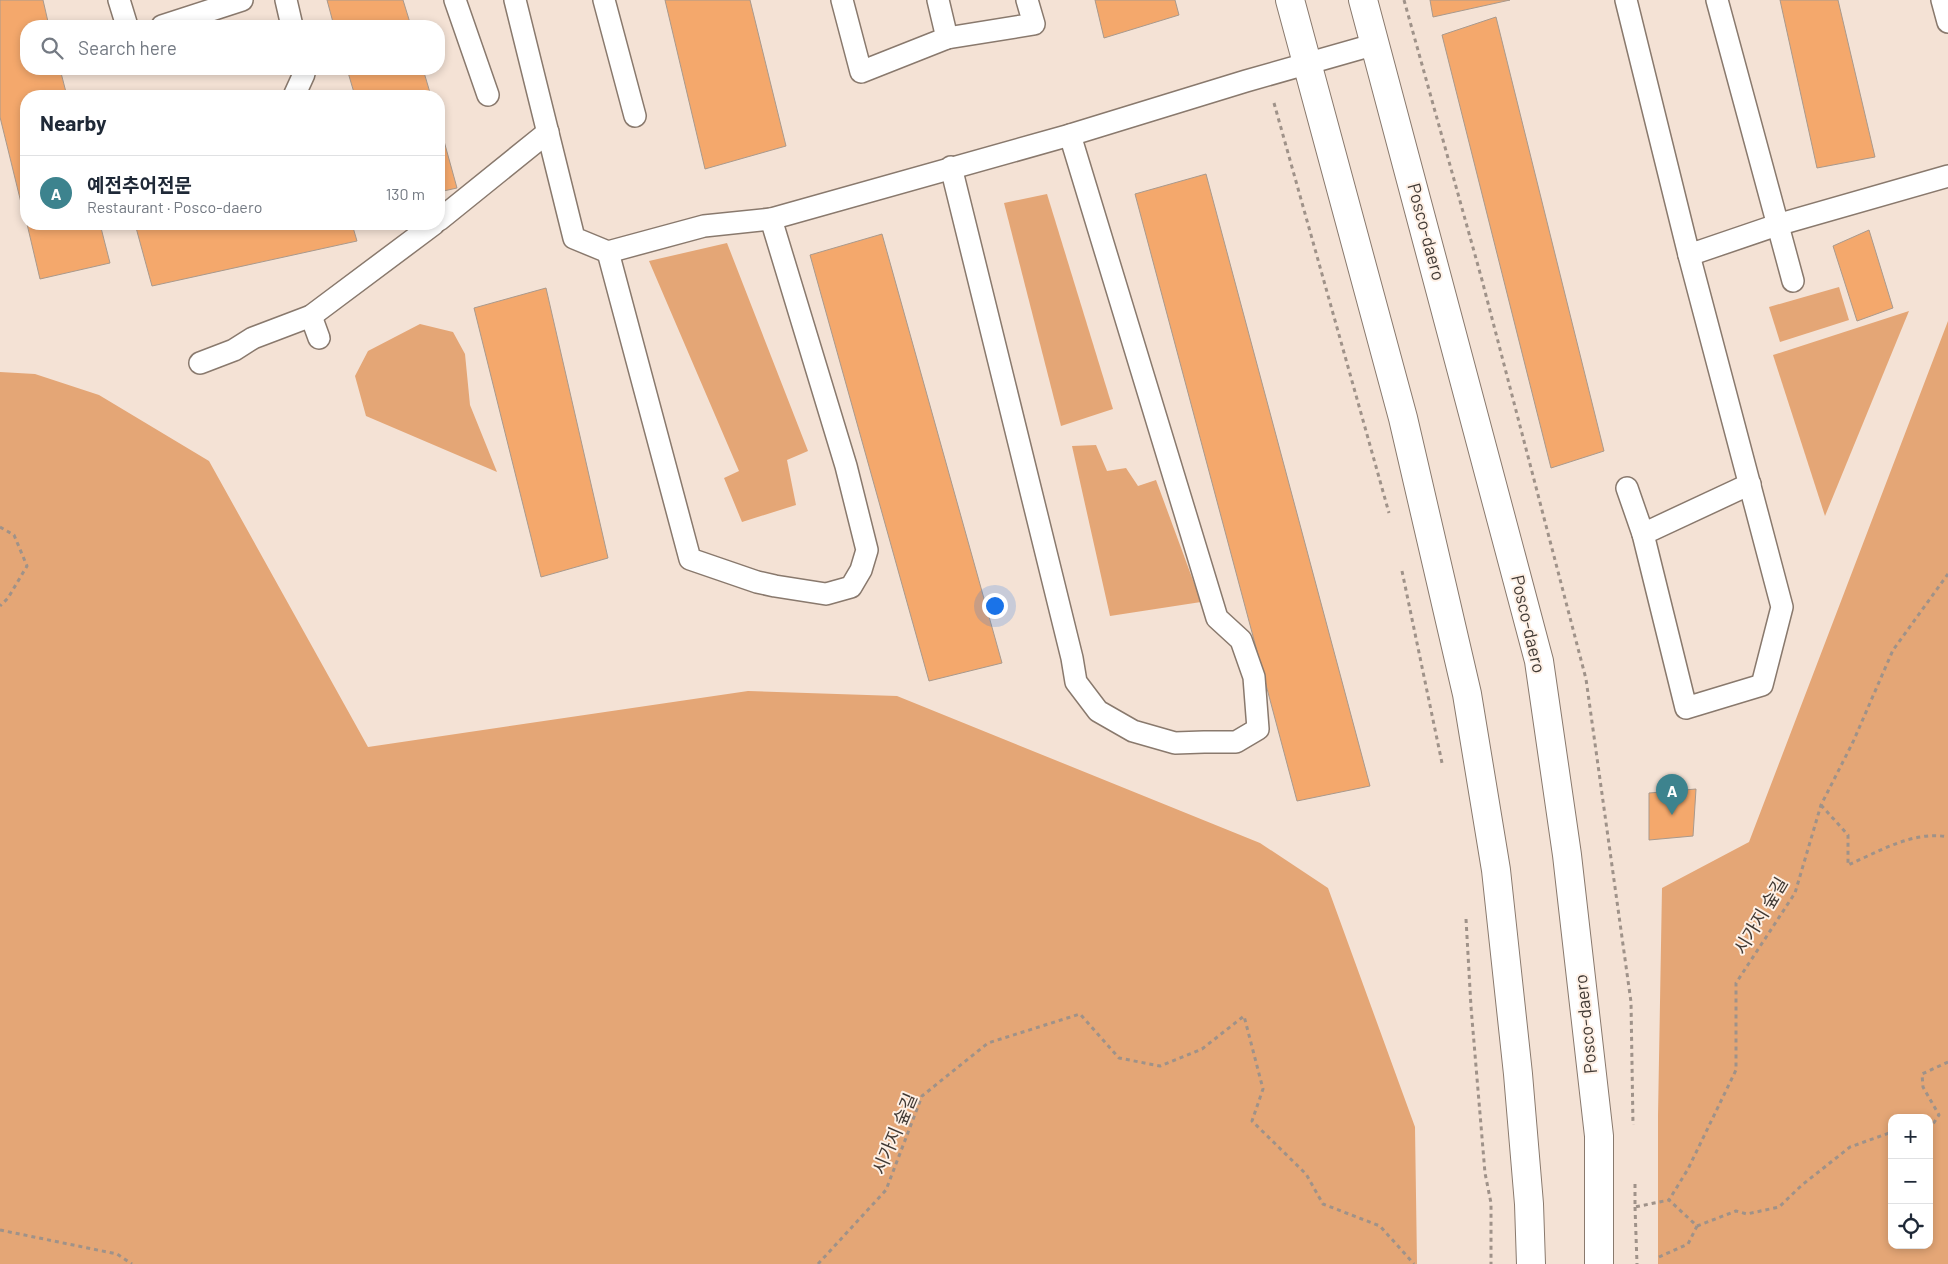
<!DOCTYPE html>
<html lang="en">
<head>
<meta charset="utf-8">
<style>
	:root { --surface:#fff; --page:#f6f6f7; --text:#1f2937; --muted:#747a83; --line:#e0e1e3; --accent:#3d838e }
	body { margin:0; font-family:Barlow,"Noto Sans KR",sans-serif; background:var(--page); color:var(--text) }
	.controls { position:absolute; right:15px; bottom:15px; display:grid; overflow:hidden; border-radius:10px; box-shadow:0 2px 8px #0003 }
	.controls button { width:45px; height:45px; display:grid; place-items:center; padding:0; border:0; border-bottom:1px solid var(--line); background:var(--surface); color:var(--text); font:25px sans-serif }
	.you { position:absolute; left:994px; top:605px; width:18px; height:18px; margin:-12px; border:4px solid #fff; border-radius:50%; background:#1a73e8; box-shadow:0 0 0 8px #1a73e833 }
	.badge { display:grid; place-items:center; width:32px; height:32px; border-radius:50%; background:var(--accent); color:#fff; font-size:16px; font-weight:700 }
	.pin { position:absolute; translate:-50% -41px; filter:drop-shadow(0 1px 2px #0008) }
	.pin::after { content:''; position:absolute; top:26px; width:18px; height:15px; background:inherit; clip-path:polygon(0 0,100% 0,50% 100%) }
	.list { margin:0; padding:0; list-style:none }
	h2 { display:flex; justify-content:space-between; align-items:center; height:65px; margin:0; padding:0 20px; font-size:21px }
	h2 small { font-size:16px; font-weight:400; color:var(--muted) }
	.list li { display:grid; grid-template-columns:32px 1fr auto; gap:15px; align-items:center; box-sizing:border-box; height:75px; padding:0 20px; border-top:1px solid var(--line) }
	.list b { display:block; font-size:19px; white-space:nowrap }
	.list p { margin:0; font-size:16px; white-space:nowrap; color:var(--muted) }
	.list em { font-size:16px; font-style:normal; color:var(--muted) }
	.icon { flex:none; width:28px; height:28px; fill:none; stroke:currentColor; stroke-width:2; stroke-linecap:round; stroke-linejoin:round }
	.map { position:relative; flex:none; width:1948px; height:1264px; overflow:hidden }
	.search { position:absolute; background:var(--surface); box-shadow:0 2px 8px #0003; left:20px; top:20px; width:425px; height:55px; display:flex; align-items:center; gap:12px; box-sizing:border-box; padding:0 18px; border-radius:20px; color:var(--muted); font-size:19px }
	.panel { position:absolute; background:var(--surface); box-shadow:0 2px 8px #0003; left:20px; top:90px; width:425px; height:140px; border-radius:20px }
	.map>svg:first-child { display:block }
	.green { fill:#e4a676; fill-rule:evenodd }
	.building { fill:#f4a86c; stroke:#a9998c }
	.lines { fill:none; stroke-linecap:round; stroke-linejoin:round }
	.lane-casing { stroke:#89796d; stroke-width:24 }
	.primary-casing { stroke:#89796d; stroke-width:30 }
	.path { stroke:#9f9289; stroke-width:3; stroke-dasharray:4 4; stroke-linecap:butt }
	.lane { stroke:#fff; stroke-width:21 }
	.primary { stroke:#fff; stroke-width:28 }
	.path-bridge { stroke:#9f9289; stroke-width:3; stroke-dasharray:4 4; stroke-linecap:butt }
	.labels { text-anchor:middle; stroke-width:4; stroke-linejoin:round; paint-order:stroke }
	.street-label { font-size:18px; fill:#403934; stroke:#fef0e5 }
</style>
</head>
<body>
<div class="map">
<svg width="1948" height="1264" viewBox="0 0 1948 1264">
	<rect width="100%" height="100%" fill="#f4e2d5"/>
	<g class="green">
		<path d="M 1047,194 L 1113,409 L 1061,426 L 1004,203 Z"/>
		<path d="M 727,243 L 808,451 L 787,460 L 796,505 L 742,522 L 724,478 L 739,471 L 649,261 Z"/>
		<path d="M 1839,287 L 1849,320 L 1780,342 L 1769,307 Z"/>
		<path d="M 1909,311 L 1825,516 L 1773,355 Z"/>
		<path d="M 1948,321 L 1948,1264 L 1658,1264 L 1658,1116 L 1662,888 L 1749,842 ZM 1892,1118 L 1929,1118 L 1929,1245 L 1892,1245 Z"/>
		<path d="M 420,324 L 453,332 L 465,354 L 470,405 L 497,472 L 366,416 L 355,376 L 368,351 Z"/>
		<path d="M 0,372 L 35,374 L 99,395 L 209,461 L 368,747 L 748,691 L 897,696 L 1260,843 L 1328,888 L 1415,1127 L 1417,1264 L 0,1264 Z"/>
		<path d="M 1096,445 L 1107,471 L 1126,468 L 1138,486 L 1156,480 L 1201,602 L 1110,616 L 1072,446 Z"/>
	</g>
	<g class="building">
		<path d="M 0,0 L 43,0 L 49,26 L 26,26 L 26,69 L 60,69 L 67,96 L 26,96 L 26,223 L 0,117 Z"/>
		<path d="M 327,0 L 403,0 L 411,26 L 334,26 Z"/>
		<path d="M 665,0 L 750,0 L 786,146 L 705,169 Z"/>
		<path d="M 1095,0 L 1175,0 L 1179,15 L 1104,38 Z"/>
		<path d="M 1430,0 L 1510,0 L 1433,17 Z"/>
		<path d="M 1780,0 L 1838,0 L 1875,157 L 1817,168 Z"/>
		<path d="M 1496,17 L 1604,451 L 1551,468 L 1442,35 Z"/>
		<path d="M 347,69 L 423,69 L 431,96 L 355,96 Z"/>
		<path d="M 439,123 L 457,188 L 439,192 Z"/>
		<path d="M 1206,174 L 1370,786 L 1297,801 L 1135,194 Z"/>
		<path d="M 27,224 L 100,224 L 110,263 L 40,279 Z"/>
		<path d="M 135,224 L 352,224 L 357,241 L 152,286 Z"/>
		<path d="M 1869,230 L 1893,308 L 1857,321 L 1833,246 Z"/>
		<path d="M 882,234 L 1002,663 L 929,681 L 810,255 Z"/>
		<path d="M 546,288 L 608,558 L 541,577 L 474,308 Z"/>
		<path d="M 1696,789 L 1693,836 L 1649,840 L 1649,793 Z"/>
	</g>
	<g class="lines">
		<g class="lane-casing">
			<g id="lane">
				<path d="M 119,0 L 127,26"/>
				<path d="M 286,0 L 292,26"/>
				<path d="M 455,0 L 488,95"/>
				<path d="M 515,0 L 574,238 L 608,252 L 704,226 L 771,219 L 1070,135 L 1246,81 L 1376,44"/>
				<path d="M 604,0 L 635,116"/>
				<path d="M 842,0 L 861,72 L 947,38 L 1034,24 L 1027,0"/>
				<path d="M 938,0 L 947,38"/>
				<path d="M 1626,0 L 1689,255 L 1777,225 L 1948,176"/>
				<path d="M 1717,0 L 1793,281"/>
				<path d="M 1942,0 L 1948,22"/>
				<path d="M 162,26 L 242,0"/>
				<path d="M 294,96 L 304,74 L 303,69"/>
				<path d="M 951,167 L 1072,658 L 1076,682 L 1098,711 L 1133,731 L 1175,743 L 1204,742 L 1236,742 L 1258,729 L 1254,677 L 1241,640 L 1217,618 L 1070,135"/>
				<path d="M 439,220 L 548,132"/>
				<path d="M 608,252 L 690,559 L 757,582 L 775,586 L 826,594 L 851,587 L 861,570 L 867,550 L 846,466 L 771,219"/>
				<path d="M 311,316 L 319,338"/>
				<path d="M 200,363 L 234,350 L 253,338 L 311,316 L 434,224"/>
				<path d="M 1627,488 L 1643,534 L 1686,708 L 1762,685 L 1782,607 L 1689,255"/>
				<path d="M 1643,534 L 1750,484"/>
			</g>
		</g>
		<g class="primary-casing">
			<g id="primary">
				<path d="M 1290,0 L 1403,418 L 1467,694 L 1496,870 L 1518,1074 L 1529,1204 L 1531,1264"/>
				<path d="M 1363,0 L 1539,661 L 1567,855 L 1599,1136 L 1599,1264"/>
			</g>
		</g>
		<g class="path">
			<path d="M 1404,0 L 1482,280 L 1586,679 L 1631,1002 L 1633,1125"/>
			<path d="M 1274,103 L 1389,513"/>
			<path d="M 0,527 L 14,535 L 27,566 L 8,598 L 0,606"/>
			<path d="M 1402,571 L 1442,763"/>
			<path d="M 1821,805 L 1848,835 L 1848,865 C 1878,852 1914,830 1948,837"/>
			<path d="M 1466,919 L 1471,1007 L 1485,1173 L 1491,1203 L 1491,1264"/>
			<path d="M 1929,1130 L 1939,1115 L 1923,1087 L 1922,1074 L 1948,1062"/>
			<path d="M 1635,1184 L 1635,1207 L 1669,1200"/>
			<path d="M 1697,1226 L 1736,1211 L 1747,1214 L 1779,1207 L 1802,1185 L 1850,1147 L 1892,1132"/>
			<path d="M 0,1230 L 117,1254 L 132,1264"/>
			<path d="M 1659,1257 L 1688,1244 L 1697,1226 L 1669,1200 L 1688,1169 L 1736,1070 L 1736,983 L 1795,893 L 1821,805 L 1853,742 L 1893,650 L 1948,574"/>
			<path d="M 818,1264 L 886,1190 L 922,1096 L 988,1043 L 1080,1014 L 1119,1058 L 1160,1066 L 1202,1049 L 1244,1016 L 1263,1089 L 1252,1121 L 1306,1174 L 1323,1204 L 1380,1226 L 1414,1264"/>
		</g>
		<use href="#lane" class="lane"/>
		<use href="#primary" class="primary"/>
		<path class="path-bridge" d="M 1635,1207 L 1637,1264"/>
	</g>
	<g class="labels">
		<g class="street-label">
			<text transform="translate(1426 232) rotate(75)" y="6">Posco-daero</text>
			<text transform="translate(1528 624) rotate(77)" y="6">Posco-daero</text>
			<text transform="translate(1761 916) rotate(-59)" y="6">시가지 숲길</text>
			<text transform="translate(1586 1024) rotate(-96)" y="6">Posco-daero</text>
			<text transform="translate(895 1134) rotate(-67)" y="6">시가지 숲길</text>
		</g>
	</g>
</svg>
<div class="controls">
<button>+</button>
<button>−</button>
<button><svg class="icon" aria-label="locate" viewBox="0 0 24 24"><circle cx="12" cy="12" r="6"/><path d="M12 2v4M12 18v4M2 12h4M18 12h4"/></svg></button>
</div>
<div class="you"></div>
<div class="pin badge" style="left:1672px;top:815px">A</div>
<div class="search"><svg class="icon" aria-label="search" viewBox="0 0 24 24"><circle cx="10" cy="10" r="6"/><path d="M15 15l6 6"/></svg>Search here</div>
<section class="panel">
<h2>Nearby<small></small></h2>
<ul class="list">
<li><span class="badge">A</span><div><b>예전추어전문</b><p>Restaurant · Posco-daero</p></div><em>130 m</em></li>
</ul>
</section>
</div>
</body>
</html>
